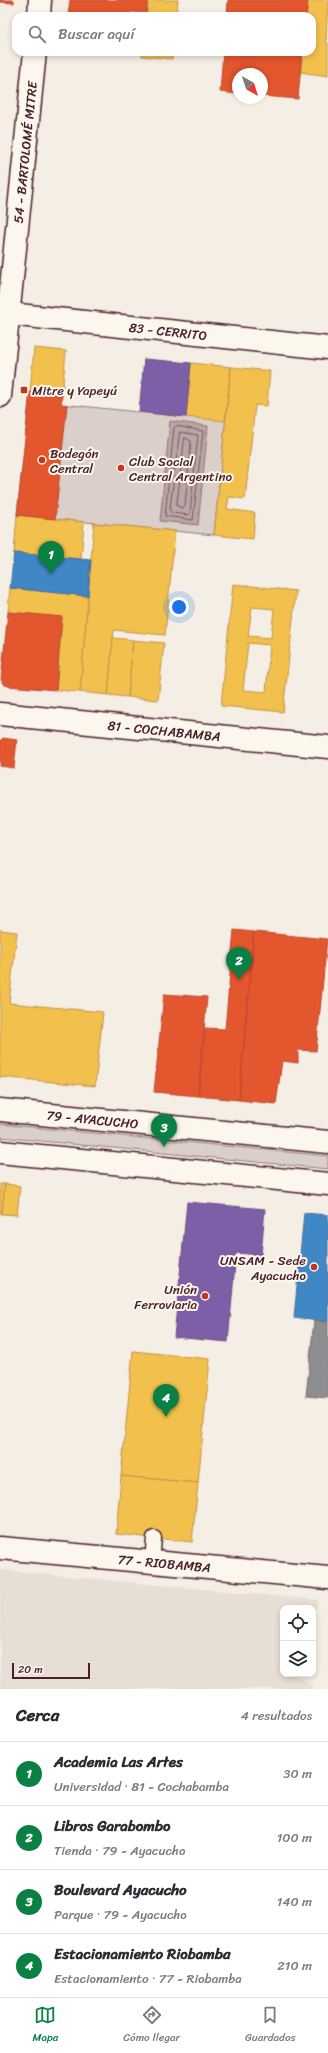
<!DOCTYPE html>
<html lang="es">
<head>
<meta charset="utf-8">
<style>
	:root { --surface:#fff; --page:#f2f2f3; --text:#2b2b33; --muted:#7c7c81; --line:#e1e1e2; --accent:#0b8043 }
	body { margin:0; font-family:Sriracha,sans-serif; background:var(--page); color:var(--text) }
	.controls { position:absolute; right:12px; bottom:12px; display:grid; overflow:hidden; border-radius:8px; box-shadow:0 2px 6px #0003 }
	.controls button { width:36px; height:36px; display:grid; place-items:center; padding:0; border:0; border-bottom:1px solid var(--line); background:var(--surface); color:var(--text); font:20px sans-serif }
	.compass { position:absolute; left:232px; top:68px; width:36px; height:36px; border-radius:50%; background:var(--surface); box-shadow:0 2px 6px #0003; rotate:141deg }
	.scale { position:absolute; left:12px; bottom:10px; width:78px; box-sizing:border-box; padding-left:4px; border:2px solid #4a1f2b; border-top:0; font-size:11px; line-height:14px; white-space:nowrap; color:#4a1f2b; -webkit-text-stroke:3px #fbf7ec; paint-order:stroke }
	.you { position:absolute; left:179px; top:607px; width:14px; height:14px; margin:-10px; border:3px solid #fff; border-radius:50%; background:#1a73e8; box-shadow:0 0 0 6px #1a73e833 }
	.badge { display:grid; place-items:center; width:26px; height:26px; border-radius:50%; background:var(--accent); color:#fff; font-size:13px; font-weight:700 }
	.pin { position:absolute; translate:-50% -33px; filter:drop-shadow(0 1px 2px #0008) }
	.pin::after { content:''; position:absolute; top:21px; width:14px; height:12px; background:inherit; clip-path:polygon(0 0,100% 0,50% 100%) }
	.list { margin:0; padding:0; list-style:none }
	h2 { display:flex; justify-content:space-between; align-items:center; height:52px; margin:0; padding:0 16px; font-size:17px }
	h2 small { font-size:13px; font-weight:400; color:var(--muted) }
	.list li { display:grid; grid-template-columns:26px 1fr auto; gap:12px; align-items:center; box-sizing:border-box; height:64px; padding:0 16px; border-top:1px solid var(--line) }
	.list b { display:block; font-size:15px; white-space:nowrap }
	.list p { margin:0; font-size:13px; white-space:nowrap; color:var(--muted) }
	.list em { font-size:13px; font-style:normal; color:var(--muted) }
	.icon { flex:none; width:22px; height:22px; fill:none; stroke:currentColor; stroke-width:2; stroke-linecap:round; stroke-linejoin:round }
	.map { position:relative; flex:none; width:328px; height:1689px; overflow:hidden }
	.search { position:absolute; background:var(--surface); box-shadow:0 2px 6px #0003; left:12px; right:12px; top:12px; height:44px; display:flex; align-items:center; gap:10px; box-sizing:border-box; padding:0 14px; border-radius:12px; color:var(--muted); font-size:15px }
	.sheet { height:308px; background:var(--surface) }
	nav { display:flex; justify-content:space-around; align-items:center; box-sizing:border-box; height:56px; border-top:1px solid var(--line); background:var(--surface); font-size:11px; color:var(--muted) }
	nav a { display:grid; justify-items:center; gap:2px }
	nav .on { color:var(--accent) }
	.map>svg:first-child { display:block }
	.built { fill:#e7dfd6 }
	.green { fill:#dbd0c9; stroke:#92787a }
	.water { fill:#baa7a5; stroke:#8d7174 }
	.homes { fill:#f2c14e; stroke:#c09044; fill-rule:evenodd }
	.shops { fill:#e4572e; stroke:#b6462d }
	.offices { fill:#7b5ea7; stroke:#6c4b82 }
	.schools { fill:#3f88c5; stroke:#426897 }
	.industry { fill:#8d8d92; stroke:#796c73 }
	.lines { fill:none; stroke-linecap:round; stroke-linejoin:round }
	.shore { stroke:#77555c; stroke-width:1 }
	.lane-casing { stroke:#4a1f2b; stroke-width:17 }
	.street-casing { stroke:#4a1f2b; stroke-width:25 }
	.secondary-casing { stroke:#4a1f2b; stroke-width:25 }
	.lane { stroke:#fbf7ec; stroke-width:14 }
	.street { stroke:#fbf7ec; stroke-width:22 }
	.secondary { stroke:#fbf7ec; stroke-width:22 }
	.poi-dot { fill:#c8321e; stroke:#fbf7ec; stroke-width:1.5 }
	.labels { text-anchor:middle; stroke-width:4; stroke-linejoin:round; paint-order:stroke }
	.street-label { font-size:13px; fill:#4a1f2b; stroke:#fbf7ec }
	.poi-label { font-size:13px; fill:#4a1f2b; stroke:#fbf7ec; text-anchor:start }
</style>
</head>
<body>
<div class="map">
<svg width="328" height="1689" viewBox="0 0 328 1689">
	<rect width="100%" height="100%" fill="#f4eee4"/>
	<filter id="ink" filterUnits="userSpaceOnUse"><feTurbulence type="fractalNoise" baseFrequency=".025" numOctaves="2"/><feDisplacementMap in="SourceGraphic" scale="8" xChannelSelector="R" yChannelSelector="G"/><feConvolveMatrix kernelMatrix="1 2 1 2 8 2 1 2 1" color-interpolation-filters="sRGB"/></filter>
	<g filter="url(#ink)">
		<path class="built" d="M 0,1570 L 319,1600 L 313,1617 L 313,1608 L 283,1608 L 283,1674 L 294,1674 L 313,1686 L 313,1689 L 0,1689 Z"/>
		<g class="green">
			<path d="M 231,367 L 214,535 L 17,515 L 30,392 L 62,395 L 61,404 L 186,417 Z"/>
			<path d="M 0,1124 L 328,1156 L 328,1169 L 0,1137 Z"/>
		</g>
		<path class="water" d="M 170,421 L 208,426 L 198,525 L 160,521 Z"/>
		<g class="homes">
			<path d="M 148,0 L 178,0 L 176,16 L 146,16 Z"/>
			<path d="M 308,0 L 328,0 L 326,42 L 328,43 L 328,76 L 300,72 L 303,52 L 312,52 L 312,16 L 306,16 Z"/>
			<path d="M 142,52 L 173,52 L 172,59 L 142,56 Z"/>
			<path d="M 34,348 L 66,351 L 62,395 L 30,392 Z"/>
			<path d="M 191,363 L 231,367 L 225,421 L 186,417 Z"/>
			<path d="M 231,367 L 270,371 L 267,406 L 255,405 L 245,499 L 229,497 L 227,509 L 255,513 L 253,539 L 214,535 Z"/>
			<path d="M 17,515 L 84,522 L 81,559 L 14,553 Z"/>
			<path d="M 94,523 L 175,531 L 165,635 L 114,630 L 108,695 L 80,692 Z"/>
			<path d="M 233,584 L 296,591 L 283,712 L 221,706 ZM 252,607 L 274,609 L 271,638 L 248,636 ZM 248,643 L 270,645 L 266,692 L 243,690 Z"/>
			<path d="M 10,588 L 88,596 L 80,692 L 56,690 L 62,617 L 8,612 Z"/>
			<path d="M 113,638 L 133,640 L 128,697 L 108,695 Z"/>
			<path d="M 133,640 L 164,643 L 158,700 L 128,697 Z"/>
			<path d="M 0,930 L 17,932 L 9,1003 L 103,1012 L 95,1086 L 0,1077 Z"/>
			<path d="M 0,1184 L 5,1184 L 2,1214 L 0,1213 Z"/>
			<path d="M 5,1184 L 20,1186 L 17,1215 L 2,1214 Z"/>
			<path d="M 133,1351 L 210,1359 L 198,1483 L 121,1476 Z"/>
			<path d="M 121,1476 L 198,1483 L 192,1542 L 116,1534 Z"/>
		</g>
		<g class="shops">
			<path d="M 0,0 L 14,0 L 14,3 L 0,2 Z"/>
			<path d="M 70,0 L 148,0 L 146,13 L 131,12 L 130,16 L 68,16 Z"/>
			<path d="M 228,0 L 308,0 L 306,16 L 227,16 Z"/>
			<path d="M 223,52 L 302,52 L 298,99 L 262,96 L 262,74 L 238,74 L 238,94 L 220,92 Z"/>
			<path d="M 30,392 L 62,395 L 61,404 L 67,405 L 55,519 L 17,515 Z"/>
			<path d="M 8,612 L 62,617 L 56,690 L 8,686 L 3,684 L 1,679 Z"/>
			<path d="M 3,738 L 17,740 L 14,768 L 0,766 L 0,741 Z"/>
			<path d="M 234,930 L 254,932 L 239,1100 L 198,1096 L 205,1028 L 225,1029 Z"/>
			<path d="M 254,932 L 327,939 L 316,1051 L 298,1050 L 298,1063 L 282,1061 L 276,1104 L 239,1100 Z"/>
			<path d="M 164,994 L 207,997 L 198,1096 L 154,1092 Z"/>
		</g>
		<g class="offices">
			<path d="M 144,359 L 191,363 L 186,417 L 139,412 Z"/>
			<path d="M 187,1202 L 265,1209 L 261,1255 L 236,1253 L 228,1342 L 174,1337 Z"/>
		</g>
		<g class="schools">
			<path d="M 14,553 L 91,560 L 88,596 L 10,588 Z"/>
			<path d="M 304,1213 L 328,1215 L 328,1322 L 294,1318 Z"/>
		</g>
		<path class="industry" d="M 314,1320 L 328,1322 L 328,1398 L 306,1396 Z"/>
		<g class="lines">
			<g class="shore">
				<path d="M 176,426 L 203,431 L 193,520 L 165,516 L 174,428 Z"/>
				<path d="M 180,432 L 198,435 L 190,513 L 189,515 L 172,513 L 170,511 Z"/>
				<path d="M 185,438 L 191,441 L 185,506 L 183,508 L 177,506 Z"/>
			</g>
			<g class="lane-casing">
				<path id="lane" d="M 152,1562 L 154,1538"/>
			</g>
			<g class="street-casing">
				<g id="street">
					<path id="s1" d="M 0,313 L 328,348"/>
					<path id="s2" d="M 0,714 L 328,747"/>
					<path id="s3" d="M 0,1548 L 328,1578"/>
				</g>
			</g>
			<g class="secondary-casing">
				<g id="secondary">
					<path d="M 39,16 L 40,0"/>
					<path id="s4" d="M 0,396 L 35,52"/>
					<path id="s5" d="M 0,1110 L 328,1142"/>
					<path d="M 0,1152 L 328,1184"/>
				</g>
			</g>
			<use href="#lane" class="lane"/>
			<use href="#street" class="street"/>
			<use href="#secondary" class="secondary"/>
		</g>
	</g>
	<g class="poi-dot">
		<rect x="20" y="386" width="8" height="8" rx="2"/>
		<circle cx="42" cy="460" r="4"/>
		<circle cx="121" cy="468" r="4"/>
		<circle cx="314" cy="1267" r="4"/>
		<circle cx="205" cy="1296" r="4"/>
	</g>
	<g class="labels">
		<g class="street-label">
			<text dy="5" stroke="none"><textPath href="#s4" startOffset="245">54 - BARTOLOMÉ MITRE</textPath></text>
			<text dy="5" stroke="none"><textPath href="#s1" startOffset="169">83 - CERRITO</textPath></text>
			<text dy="5" stroke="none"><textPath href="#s2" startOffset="165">81 - COCHABAMBA</textPath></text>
			<text dy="5" stroke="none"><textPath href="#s5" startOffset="93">79 - AYACUCHO</textPath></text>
			<text dy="5" stroke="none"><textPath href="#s3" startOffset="165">77 - RIOBAMBA</textPath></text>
		</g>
		<g class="poi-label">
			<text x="32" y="395">Mitre y Yapeyú</text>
			<text x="50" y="458">Bodegón<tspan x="50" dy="15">Central</tspan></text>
			<text x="129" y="466">Club Social<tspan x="129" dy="15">Central Argentino</tspan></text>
			<text x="306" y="1265" text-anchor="end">UNSAM - Sede<tspan x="306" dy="15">Ayacucho</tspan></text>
			<text x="197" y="1294" text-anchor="end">Unión<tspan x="197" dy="15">Ferroviaria</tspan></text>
		</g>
	</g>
</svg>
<div class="controls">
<button><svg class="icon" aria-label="locate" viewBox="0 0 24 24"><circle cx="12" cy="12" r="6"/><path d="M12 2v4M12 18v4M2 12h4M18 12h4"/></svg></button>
<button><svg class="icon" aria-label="layers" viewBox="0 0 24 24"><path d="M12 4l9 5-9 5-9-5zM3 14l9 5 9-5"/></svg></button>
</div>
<svg class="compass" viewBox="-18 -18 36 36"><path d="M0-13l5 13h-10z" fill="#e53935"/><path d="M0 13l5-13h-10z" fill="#7c7c81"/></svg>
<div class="scale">20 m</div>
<div class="you"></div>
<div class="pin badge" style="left:51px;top:574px">1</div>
<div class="pin badge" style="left:239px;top:980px">2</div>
<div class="pin badge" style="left:164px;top:1147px">3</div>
<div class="pin badge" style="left:166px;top:1417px">4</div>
<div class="search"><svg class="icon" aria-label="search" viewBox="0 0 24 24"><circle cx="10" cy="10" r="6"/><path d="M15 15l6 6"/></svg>Buscar aquí</div>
</div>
<section class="sheet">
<h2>Cerca<small>4 resultados</small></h2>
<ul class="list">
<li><span class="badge">1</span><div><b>Academia Las Artes</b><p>Universidad · 81 - Cochabamba</p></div><em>30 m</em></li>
<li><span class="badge">2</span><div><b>Libros Garabombo</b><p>Tienda · 79 - Ayacucho</p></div><em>100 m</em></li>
<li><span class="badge">3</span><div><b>Boulevard Ayacucho</b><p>Parque · 79 - Ayacucho</p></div><em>140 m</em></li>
<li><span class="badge">4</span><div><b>Estacionamiento Riobamba</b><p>Estacionamiento · 77 - Riobamba</p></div><em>210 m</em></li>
</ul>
</section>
<nav>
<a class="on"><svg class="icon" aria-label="map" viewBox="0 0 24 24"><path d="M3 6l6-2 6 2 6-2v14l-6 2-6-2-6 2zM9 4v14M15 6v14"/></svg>Mapa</a>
<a><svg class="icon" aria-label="directions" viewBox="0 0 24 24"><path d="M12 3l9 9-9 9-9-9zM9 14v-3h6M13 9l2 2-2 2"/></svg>Cómo llegar</a>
<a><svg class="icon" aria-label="saved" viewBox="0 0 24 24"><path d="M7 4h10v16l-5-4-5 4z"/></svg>Guardados</a>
</nav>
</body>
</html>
